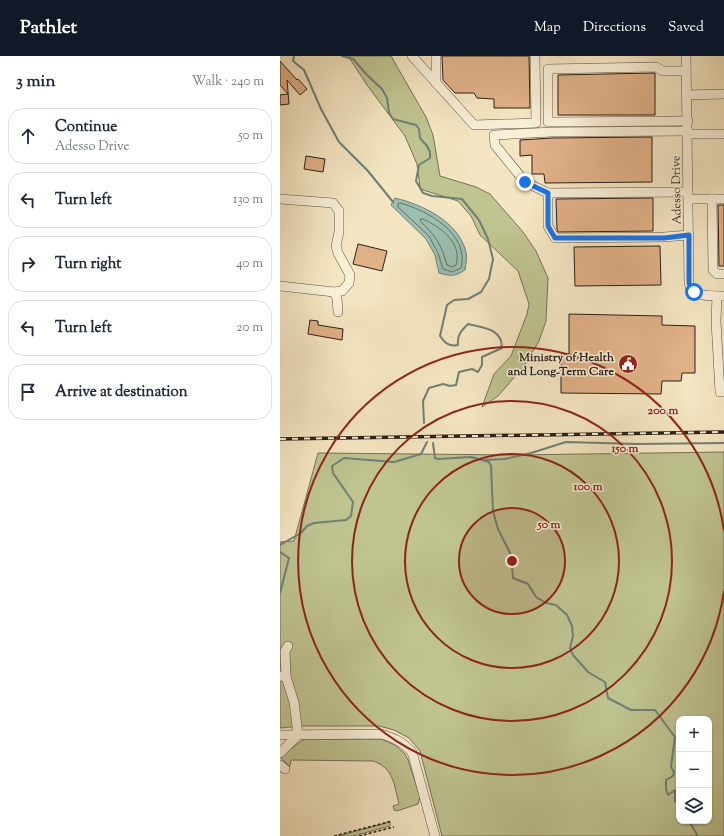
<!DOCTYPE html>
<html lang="en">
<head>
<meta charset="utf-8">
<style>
	:root { --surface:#fff; --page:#f6f6f7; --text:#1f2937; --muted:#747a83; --line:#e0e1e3; --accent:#111827 }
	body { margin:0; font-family:"Sorts Mill Goudy",serif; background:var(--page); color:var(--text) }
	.controls { position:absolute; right:12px; bottom:12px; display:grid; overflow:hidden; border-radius:8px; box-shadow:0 1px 3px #0004 }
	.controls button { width:36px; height:36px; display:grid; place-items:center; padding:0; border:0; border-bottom:1px solid var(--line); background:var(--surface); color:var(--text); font:20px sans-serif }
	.stop { position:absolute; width:12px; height:12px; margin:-9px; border:3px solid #1a73e8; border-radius:50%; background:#fff }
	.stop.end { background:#1a73e8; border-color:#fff; box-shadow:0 1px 4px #0008 }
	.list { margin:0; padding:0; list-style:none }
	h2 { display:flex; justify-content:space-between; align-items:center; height:52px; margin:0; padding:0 16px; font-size:17px }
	h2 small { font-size:13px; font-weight:400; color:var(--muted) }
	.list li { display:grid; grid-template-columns:26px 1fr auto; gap:12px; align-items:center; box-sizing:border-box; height:56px; margin:0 8px 8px; padding:0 8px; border:1px solid var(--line); border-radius:16px }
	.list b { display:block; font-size:15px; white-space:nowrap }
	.list p { margin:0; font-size:13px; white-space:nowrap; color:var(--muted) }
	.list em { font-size:13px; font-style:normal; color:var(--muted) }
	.icon { flex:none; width:22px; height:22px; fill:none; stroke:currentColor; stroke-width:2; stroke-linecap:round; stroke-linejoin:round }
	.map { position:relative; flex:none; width:444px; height:780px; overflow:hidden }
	header { display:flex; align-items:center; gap:24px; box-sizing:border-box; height:56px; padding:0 20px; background:var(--accent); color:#fff }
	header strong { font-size:19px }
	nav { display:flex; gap:22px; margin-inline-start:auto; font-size:14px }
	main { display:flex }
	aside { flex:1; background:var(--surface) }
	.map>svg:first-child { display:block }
	.green { fill:#bfc491; stroke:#757256; fill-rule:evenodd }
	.water { fill:#9cc0b2; stroke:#6f8075 }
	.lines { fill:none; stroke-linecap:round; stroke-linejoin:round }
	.shore { stroke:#647066; stroke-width:1 }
	.stream { stroke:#6f8075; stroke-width:2 }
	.building { fill:#e0b086; stroke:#2b1f1a }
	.minor-casing { stroke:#5d5144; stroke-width:10 }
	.path { stroke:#2b1f1a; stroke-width:1.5; stroke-dasharray:3 2; stroke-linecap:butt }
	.minor { stroke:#f8efd7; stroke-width:9 }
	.rail-casing { stroke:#2b1f1a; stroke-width:3.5 }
	.rail { stroke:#f8efd7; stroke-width:2; stroke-dasharray:6; stroke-linecap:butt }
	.route { stroke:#1a73e8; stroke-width:5 }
	.ring { fill:none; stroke:#8f2418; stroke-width:2 }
	.labels { text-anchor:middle; stroke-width:3; stroke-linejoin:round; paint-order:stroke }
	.street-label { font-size:12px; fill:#2b1f1a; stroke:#f8efd7 }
	.poi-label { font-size:12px; font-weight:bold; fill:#2b1f1a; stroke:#f8efd7; text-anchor:end }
	.centre { fill:#8f2418; stroke:#f8efd7; stroke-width:2 }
	.ring-label { font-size:12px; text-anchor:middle; font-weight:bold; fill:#8f2418; stroke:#f8efd7; stroke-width:3; stroke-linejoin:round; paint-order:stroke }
</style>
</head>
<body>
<header>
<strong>Pathlet</strong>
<nav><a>Map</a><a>Directions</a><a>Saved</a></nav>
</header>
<main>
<aside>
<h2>3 min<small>Walk · 240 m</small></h2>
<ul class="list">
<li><svg class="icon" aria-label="ahead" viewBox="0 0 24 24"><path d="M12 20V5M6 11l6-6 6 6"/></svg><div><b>Continue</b><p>Adesso Drive</p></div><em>50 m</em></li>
<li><svg class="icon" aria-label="left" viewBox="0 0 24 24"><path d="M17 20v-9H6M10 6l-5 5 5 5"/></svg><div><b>Turn left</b></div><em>130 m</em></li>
<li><svg class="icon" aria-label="right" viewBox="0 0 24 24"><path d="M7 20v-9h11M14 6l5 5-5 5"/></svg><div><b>Turn right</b></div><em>40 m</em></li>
<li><svg class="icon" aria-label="left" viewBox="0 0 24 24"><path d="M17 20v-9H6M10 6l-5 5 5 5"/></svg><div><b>Turn left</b></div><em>20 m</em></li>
<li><svg class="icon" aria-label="arrive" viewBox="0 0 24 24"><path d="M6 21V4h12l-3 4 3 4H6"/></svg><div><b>Arrive at destination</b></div></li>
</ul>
</aside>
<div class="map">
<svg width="444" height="780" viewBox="0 0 444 780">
	<rect width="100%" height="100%" fill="#f4e6c2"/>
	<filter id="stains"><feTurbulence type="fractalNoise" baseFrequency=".005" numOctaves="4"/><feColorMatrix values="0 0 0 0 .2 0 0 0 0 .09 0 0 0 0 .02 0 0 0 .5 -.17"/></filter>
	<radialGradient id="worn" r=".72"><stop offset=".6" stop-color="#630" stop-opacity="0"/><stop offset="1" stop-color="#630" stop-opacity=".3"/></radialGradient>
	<g class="green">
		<path d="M 68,0 L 111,0 L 146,61 L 153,79 L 160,120 L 196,131 L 210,138 L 243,176 L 256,195 L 268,222 L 266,265 L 259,285 L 244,310 L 218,340 L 202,351 L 214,318 L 231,300 L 247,258 L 249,248 L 238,215 L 200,179 L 191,160 L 178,145 L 143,134 L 140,131 L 137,108 L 125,80 L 87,29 Z"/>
		<path d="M 444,396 L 444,780 L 162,780 L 140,695 L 129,682 L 114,674 L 99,670 L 21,670 L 0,672 L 0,486 L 14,485 L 38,397 L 235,399 ZM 399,663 L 429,663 L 429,765 L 399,765 Z"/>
		<path d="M 29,683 L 101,683 L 115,689 L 125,698 L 128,704 L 140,741 L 138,748 L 117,755 L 114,754 L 113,750 L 119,748 C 114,729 114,712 93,705 L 11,704 L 10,710 L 9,710 L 1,702 L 1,700 L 23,684 Z"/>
		<path d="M 110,766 L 110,770 L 73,780 L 58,780 Z"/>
	</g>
	<path class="water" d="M 115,142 C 143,149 178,165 186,196 C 187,201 186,209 185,214 C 174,221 171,220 159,217 L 155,199 L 146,183 L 111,149 Z"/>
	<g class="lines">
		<g class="shore">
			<path d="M 120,147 C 147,154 190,178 181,212 L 172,216 L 163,213 L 158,197 L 149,180 L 118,151 L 118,148 Z"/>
			<path d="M 141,163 L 143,163 C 160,171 183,187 176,209 L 172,211 L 167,209 C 161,188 156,180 141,166 Z"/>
		</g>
		<g class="stream">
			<path d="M 14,0 L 13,5 L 24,14 L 41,53 L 59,86 L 88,115 L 113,146"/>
			<path d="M 62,0 L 73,3 L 87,19 L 102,33 L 107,42 L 109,57 L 113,63 L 136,69 L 139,73 L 140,82 L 147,90 L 150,96 L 150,102 L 139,109 L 136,125 L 143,137 L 152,140 L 182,143 L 199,164 L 208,183 L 213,203 L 209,223 L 201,236 L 188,243 L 174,244 L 167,249 L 160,280 C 165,287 169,291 178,289 C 177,279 181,275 188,268 C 203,272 222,272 222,292 L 202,301 L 202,309 L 198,316 L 192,313 L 179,316 L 176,329 L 170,330 L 163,328 L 149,332 L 143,345 L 144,367"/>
			<path d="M 153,387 L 155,402 L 158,403 L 191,401 L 209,406 L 211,410 L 213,455 L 218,473 L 231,499 L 233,522 L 248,528 L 256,541 L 266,547 L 276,549 L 287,559 L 292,570 L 293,580 L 290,592 L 293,599 L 308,616 L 325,626 L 328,642 L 351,654 L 375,654 L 395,681 L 391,711 L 394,716 L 393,720 L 386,724 L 386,733 L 388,739 L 395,734 L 395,745 L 399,747"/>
			<path d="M 206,404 L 225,403 L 251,397 L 286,386 L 357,388 L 444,387"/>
			<path d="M 0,489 L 21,477 L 27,470 L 34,467 L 66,464 L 71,460 L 73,446 L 53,417 L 52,410 L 64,402 L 114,406 L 141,398 L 147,386"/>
			<path d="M 0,496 L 9,502 L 0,537"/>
			<path d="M 409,765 L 418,780"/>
		</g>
	</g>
	<g class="building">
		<path d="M 162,0 L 249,0 L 250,52 L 214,52 L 214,43 L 197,42 L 194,37 L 175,37 L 163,24 Z"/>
		<path d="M 0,5 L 17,24 L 18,23 L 27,33 L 20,39 L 7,24 L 9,48 L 0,49 L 0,39 L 8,38 L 0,29 Z"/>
		<path d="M 375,17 L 375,59 L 278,59 L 278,19 Z"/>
		<path d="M 372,81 L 372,126 L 265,127 L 264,118 L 252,118 L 252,99 L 240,100 L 240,84 L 272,82 Z"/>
		<path d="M 26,100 L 45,103 L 43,116 L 24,113 Z"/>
		<path d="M 373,142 L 373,175 L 278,176 L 277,174 L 276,143 Z"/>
		<path d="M 438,149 L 444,149 L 444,210 L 439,210 Z"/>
		<path d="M 78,188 L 107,195 L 102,215 L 73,208 Z"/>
		<path d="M 380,190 L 381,229 L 295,230 L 294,191 Z"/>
		<path d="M 289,258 L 382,260 L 382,269 L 415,270 L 415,317 L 402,317 L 401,325 L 382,325 L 381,338 L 281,337 L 281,298 L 289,298 Z"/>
		<path d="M 30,264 L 38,265 L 38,269 L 63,273 L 62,284 L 28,278 Z"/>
	</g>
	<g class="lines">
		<g class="minor-casing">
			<g id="minor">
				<path d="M 132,0 L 194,69 L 256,67 L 255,0"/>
				<path d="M 156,0 L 156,27"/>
				<path d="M 406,0 L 409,227 C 410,229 410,231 411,233 C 416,241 436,240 444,240"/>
				<path d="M 406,15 L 383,15 L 376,11 L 268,13 L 268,66 L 408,65"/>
				<path d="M 407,39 L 444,38"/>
				<path d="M 408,78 L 444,78"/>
				<path d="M 408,136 L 268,137 L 268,170 L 275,182 L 384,181 L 409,179"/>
				<path d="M 268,137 L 245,126 L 215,89 L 214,79 L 272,76 L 408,75"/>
				<path d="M 0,143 L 53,147 L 59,155 L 59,176 L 56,190 L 58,197 L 70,219 L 69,227 L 62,235 L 54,236 L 0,230"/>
				<path d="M 409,143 L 444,143"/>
				<path d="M 432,143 L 433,214 L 437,218 L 444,218"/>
				<path d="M 54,236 L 57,242 L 58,256"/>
				<path d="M 437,240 L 436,265 L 440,336 L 444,336"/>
				<path d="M 0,620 L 6,621 L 14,646 L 18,679 L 0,697"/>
				<path d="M 6,621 L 5,595 L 8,590"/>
				<path d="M 0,679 L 101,678 C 115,682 122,686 132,696 L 155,780"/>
				<path d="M 0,709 L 5,713"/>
			</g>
		</g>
		<g class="path">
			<path d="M 54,780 L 112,765"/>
			<path d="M 79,780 L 114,771"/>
		</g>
		<use href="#minor" class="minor"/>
		<g class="rail-casing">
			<path id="rail" d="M 0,383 L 444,376"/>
		</g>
		<use href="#rail" class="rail"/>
	</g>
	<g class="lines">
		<path class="route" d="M 245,126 L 268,137 L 268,170 L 275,182 L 384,182 L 409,179 L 409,227 L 411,233 L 414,236"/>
	</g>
	<circle cx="232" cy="505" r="53" fill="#8f2418" fill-opacity=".12"/>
	<g class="ring">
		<circle cx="232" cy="505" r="53"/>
		<circle cx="232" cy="505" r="107"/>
		<circle cx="232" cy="505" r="160"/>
		<path d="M444 535A214 214 0 1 1 444 475"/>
	</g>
	<defs>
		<g id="civic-disc" transform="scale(1)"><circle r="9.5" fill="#8f2418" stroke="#f8efd7"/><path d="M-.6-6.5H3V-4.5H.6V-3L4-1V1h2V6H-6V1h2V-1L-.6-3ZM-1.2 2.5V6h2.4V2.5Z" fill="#fff"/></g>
	</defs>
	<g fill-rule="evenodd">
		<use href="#civic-disc" x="348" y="308"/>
	</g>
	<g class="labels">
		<g class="street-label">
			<text transform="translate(396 134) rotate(-91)" y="4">Adesso Drive</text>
		</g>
		<g class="poi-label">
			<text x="334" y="305">Ministry of Health<tspan x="334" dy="14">and Long-Term Care</tspan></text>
		</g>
	</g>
	<circle cx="232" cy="505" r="6" class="centre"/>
	<g class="ring-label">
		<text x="383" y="358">200 m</text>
		<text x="345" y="396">150 m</text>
		<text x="308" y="434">100 m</text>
		<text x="269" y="472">50 m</text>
	</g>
	<rect width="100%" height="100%" filter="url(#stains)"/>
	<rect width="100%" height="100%" fill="url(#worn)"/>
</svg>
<div class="controls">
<button>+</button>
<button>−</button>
<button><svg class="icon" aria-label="layers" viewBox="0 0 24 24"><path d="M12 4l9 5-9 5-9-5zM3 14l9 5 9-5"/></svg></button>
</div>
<div class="stop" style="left:414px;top:236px"></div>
<div class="stop end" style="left:245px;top:126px"></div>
</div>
</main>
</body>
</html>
